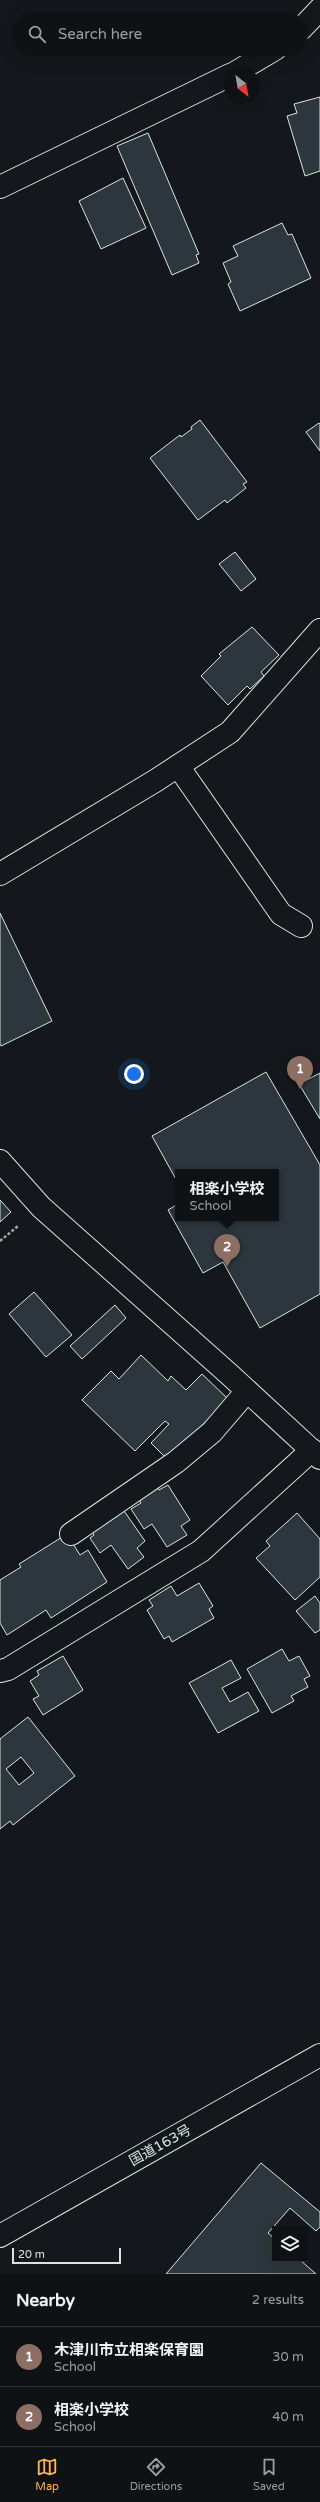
<!DOCTYPE html>
<html lang="en">
<head>
<meta charset="utf-8">
<style>
	:root { --surface:#0f1215; --page:#181b1e; --text:#f1f3f6; --muted:#9b9ea0; --line:#2f3234; --accent:#ffb74d }
	body { margin:0; font-family:"Varela Round","Noto Sans JP",sans-serif; background:var(--page); color:var(--text) }
	.controls { position:absolute; right:12px; bottom:12px; display:grid; overflow:hidden; border-radius:0px; box-shadow:0 4px 16px #0002 }
	.controls button { width:36px; height:36px; display:grid; place-items:center; padding:0; border:0; border-bottom:1px solid var(--line); background:var(--surface); color:var(--text); font:20px sans-serif }
	.compass { position:absolute; left:224px; top:68px; width:36px; height:36px; border-radius:50%; background:var(--surface); box-shadow:0 4px 16px #0002; rotate:149deg }
	.scale { position:absolute; left:12px; bottom:10px; width:109px; box-sizing:border-box; padding-left:4px; border:2px solid #d8e6dc; border-top:0; font-size:11px; line-height:14px; white-space:nowrap; color:#d8e6dc; -webkit-text-stroke:3px #14181c; paint-order:stroke }
	.you { position:absolute; left:134px; top:1074px; width:14px; height:14px; margin:-10px; border:3px solid #fff; border-radius:50%; background:#1a73e8; box-shadow:0 0 0 6px #1a73e833 }
	.badge { display:grid; place-items:center; width:26px; height:26px; border-radius:50%; background:var(--accent); color:#fff; font-size:13px; font-weight:700 }
	.pin { position:absolute; translate:-50% -33px; filter:drop-shadow(0 1px 2px #0008) }
	.pin::after { content:''; position:absolute; top:21px; width:14px; height:12px; background:inherit; clip-path:polygon(0 0,100% 0,50% 100%) }
	.popup { position:absolute; left:175px; top:1169px; width:104px; height:52px; box-sizing:border-box; display:grid; place-content:center; border-radius:0px; background:var(--surface); filter:drop-shadow(0 1px 3px #0005); font-size:13px; white-space:nowrap; color:var(--muted) }
	.popup b { font-size:15px; color:var(--text) }
	.popup::after { content:''; position:absolute; left:50%; top:100%; margin-left:-8px; border:8px solid transparent; border-top-color:var(--surface) }
	.list { margin:0; padding:0; list-style:none }
	h2 { display:flex; justify-content:space-between; align-items:center; height:52px; margin:0; padding:0 16px; font-size:17px }
	h2 small { font-size:13px; font-weight:400; color:var(--muted) }
	.list li { display:grid; grid-template-columns:26px 1fr auto; gap:12px; align-items:center; box-sizing:border-box; height:60px; padding:0 16px; border-top:1px solid var(--line) }
	.list b { display:block; font-size:15px; white-space:nowrap }
	.list p { margin:0; font-size:13px; white-space:nowrap; color:var(--muted) }
	.list em { font-size:13px; font-style:normal; color:var(--muted) }
	.icon { flex:none; width:22px; height:22px; fill:none; stroke:currentColor; stroke-width:2; stroke-linecap:round; stroke-linejoin:round }
	.map { position:relative; flex:none; width:320px; height:2274px; overflow:hidden }
	.search { position:absolute; background:var(--surface); box-shadow:0 4px 16px #0002; left:12px; right:12px; top:12px; height:44px; display:flex; align-items:center; gap:10px; box-sizing:border-box; padding:0 14px; border-radius:22px; color:var(--muted); font-size:15px }
	.sheet { height:172px; background:var(--surface) }
	nav { display:flex; justify-content:space-around; align-items:center; box-sizing:border-box; height:56px; border-top:1px solid var(--line); background:var(--surface); font-size:11px; color:var(--muted) }
	nav a { display:grid; justify-items:center; gap:2px }
	nav .on { color:var(--accent) }
	.map>svg:first-child { display:block }
	.building { fill:#2c363c; stroke:#d8e6dc; fill-rule:evenodd }
	.lines { fill:none; stroke-linecap:round; stroke-linejoin:round }
	.minor-casing { stroke:#d8e6dc; stroke-width:24 }
	.highway-casing { stroke:#d8e6dc; stroke-width:24 }
	.path { stroke:#9da8a2; stroke-width:2.5; stroke-dasharray:3 2; stroke-linecap:butt }
	.minor { stroke:#14181c; stroke-width:22 }
	.highway { stroke:#14181c; stroke-width:22 }
	.labels { text-anchor:middle; stroke-width:3; stroke-linejoin:round; paint-order:stroke }
	.street-label { font-size:14px; fill:#d8e6dc; stroke:#14181c }
</style>
</head>
<body>
<div class="map">
<svg width="320" height="2274" viewBox="0 0 320 2274">
	<rect width="100%" height="100%" fill="#14181c"/>
	<g class="building">
		<path d="M 320,97 L 320,171 L 305,176 L 287,116 L 297,113 L 294,104 Z"/>
		<path d="M 148,133 L 199,254 L 196,255 L 199,263 L 172,275 L 117,146 Z"/>
		<path d="M 123,178 L 146,228 L 101,249 L 79,201 Z"/>
		<path d="M 282,223 L 288,235 L 292,234 L 311,278 L 240,311 L 228,284 L 231,282 L 223,263 L 238,256 L 233,246 Z"/>
		<path d="M 200,420 L 247,482 L 243,484 L 246,488 L 227,503 L 225,500 L 198,520 L 150,458 L 180,435 L 181,437 L 192,429 L 191,427 Z"/>
		<path d="M 319,423 L 320,424 L 320,451 L 306,432 Z"/>
		<path d="M 235,552 L 256,579 L 241,591 L 219,564 Z"/>
		<path d="M 252,627 L 279,655 L 261,672 L 264,676 L 250,689 L 247,686 L 228,705 L 201,676 L 221,656 L 219,654 Z"/>
		<path d="M 0,913 L 52,1021 L 1,1046 L 0,1044 Z"/>
		<path d="M 266,1072 L 320,1165 L 320,1294 L 260,1328 L 223,1262 L 203,1273 L 168,1210 L 178,1204 L 178,1218 L 276,1218 L 276,1172 L 178,1172 L 178,1183 L 152,1136 Z"/>
		<path d="M 320,1073 L 320,1119 L 299,1084 Z"/>
		<path d="M 0,1200 L 11,1212 L 0,1222 Z"/>
		<path d="M 34,1292 L 72,1335 L 46,1357 L 9,1314 Z"/>
		<path d="M 115,1305 L 126,1318 L 82,1359 L 70,1346 Z"/>
		<path d="M 141,1355 L 168,1381 L 171,1376 L 186,1390 L 202,1374 L 228,1399 L 168,1460 L 151,1443 L 169,1424 L 165,1421 L 135,1451 L 82,1400 L 111,1371 L 119,1379 Z"/>
		<path d="M 168,1485 L 190,1520 L 181,1526 L 187,1535 L 167,1547 L 152,1524 L 144,1529 L 131,1509 L 141,1503 L 138,1498 L 156,1486 L 159,1490 Z"/>
		<path d="M 122,1508 L 145,1541 L 137,1548 L 144,1557 L 128,1569 L 111,1545 L 100,1553 L 90,1538 L 94,1535 L 91,1530 Z"/>
		<path d="M 297,1513 L 320,1539 L 320,1577 L 295,1600 L 256,1558 L 270,1546 L 266,1541 Z"/>
		<path d="M 67,1534 L 80,1555 L 88,1550 L 107,1582 L 51,1618 L 46,1610 L 7,1635 L 0,1623 L 0,1580 L 21,1567 L 19,1564 Z"/>
		<path d="M 199,1583 L 213,1606 L 209,1609 L 214,1618 L 172,1642 L 169,1636 L 164,1639 L 147,1610 L 153,1606 L 149,1600 L 171,1586 L 177,1596 Z"/>
		<path d="M 315,1596 L 320,1603 L 320,1630 L 315,1633 L 296,1611 Z"/>
		<path d="M 282,1649 L 289,1661 L 299,1656 L 310,1676 L 304,1679 L 308,1687 L 291,1696 L 294,1701 L 272,1713 L 247,1669 Z"/>
		<path d="M 63,1656 L 83,1690 L 43,1715 L 33,1699 L 39,1696 L 30,1681 L 39,1675 L 37,1671 Z"/>
		<path d="M 231,1660 L 241,1678 L 222,1688 L 230,1702 L 248,1692 L 259,1711 L 218,1733 L 189,1683 Z"/>
		<path d="M 28,1717 L 75,1776 L 13,1825 L 10,1821 L 0,1829 L 0,1739 ZM 21,1757 L 34,1773 L 19,1785 L 6,1769 Z"/>
		<path d="M 261,2163 L 320,2212 L 320,2227 L 316,2231 L 290,2208 L 268,2233 L 275,2239 L 275,2259 L 299,2259 L 316,2274 L 166,2274 Z"/>
	</g>
	<g class="lines">
		<g class="minor-casing">
			<g id="minor">
				<path d="M 301,29 L 320,9"/>
				<path d="M 233,74 L 275,49"/>
				<path d="M 0,187 L 230,75"/>
				<path d="M 178,766 L 281,914 L 301,926"/>
				<path d="M 0,874 L 155,781 L 230,732 L 320,630"/>
				<path d="M 0,1161 L 41,1207 L 230,1375 L 320,1458"/>
				<path d="M 71,1534 L 176,1462 L 212,1432 L 247,1391"/>
				<path d="M 0,1671 L 8,1669 L 201,1551 L 312,1450"/>
			</g>
		</g>
		<g class="highway-casing">
			<path id="highway" d="M 0,2236 L 320,2055"/>
		</g>
		<path class="path" d="M 0,1241 L 18,1226"/>
		<use href="#minor" class="minor"/>
		<use href="#highway" class="highway"/>
	</g>
	<g class="labels">
		<g class="street-label">
			<text transform="translate(160 2145) rotate(-29)" y="5">国道163号</text>
		</g>
	</g>
</svg>
<div class="controls">
<button><svg class="icon" aria-label="layers" viewBox="0 0 24 24"><path d="M12 4l9 5-9 5-9-5zM3 14l9 5 9-5"/></svg></button>
</div>
<svg class="compass" viewBox="-18 -18 36 36"><path d="M0-13l5 13h-10z" fill="#e53935"/><path d="M0 13l5-13h-10z" fill="#9b9ea0"/></svg>
<div class="scale">20 m</div>
<div class="you"></div>
<div class="pin badge" style="left:300px;top:1089px;background:#8d6e63">1</div>
<div class="pin badge" style="left:227px;top:1267px;background:#8d6e63">2</div>
<div class="popup"><b>相楽小学校</b>School</div>
<div class="search"><svg class="icon" aria-label="search" viewBox="0 0 24 24"><circle cx="10" cy="10" r="6"/><path d="M15 15l6 6"/></svg>Search here</div>
</div>
<section class="sheet">
<h2>Nearby<small>2 results</small></h2>
<ul class="list">
<li><span class="badge" style="background:#8d6e63">1</span><div><b>木津川市立相楽保育園</b><p>School</p></div><em>30 m</em></li>
<li><span class="badge" style="background:#8d6e63">2</span><div><b>相楽小学校</b><p>School</p></div><em>40 m</em></li>
</ul>
</section>
<nav>
<a class="on"><svg class="icon" aria-label="map" viewBox="0 0 24 24"><path d="M3 6l6-2 6 2 6-2v14l-6 2-6-2-6 2zM9 4v14M15 6v14"/></svg>Map</a>
<a><svg class="icon" aria-label="directions" viewBox="0 0 24 24"><path d="M12 3l9 9-9 9-9-9zM9 14v-3h6M13 9l2 2-2 2"/></svg>Directions</a>
<a><svg class="icon" aria-label="saved" viewBox="0 0 24 24"><path d="M7 4h10v16l-5-4-5 4z"/></svg>Saved</a>
</nav>
</body>
</html>
